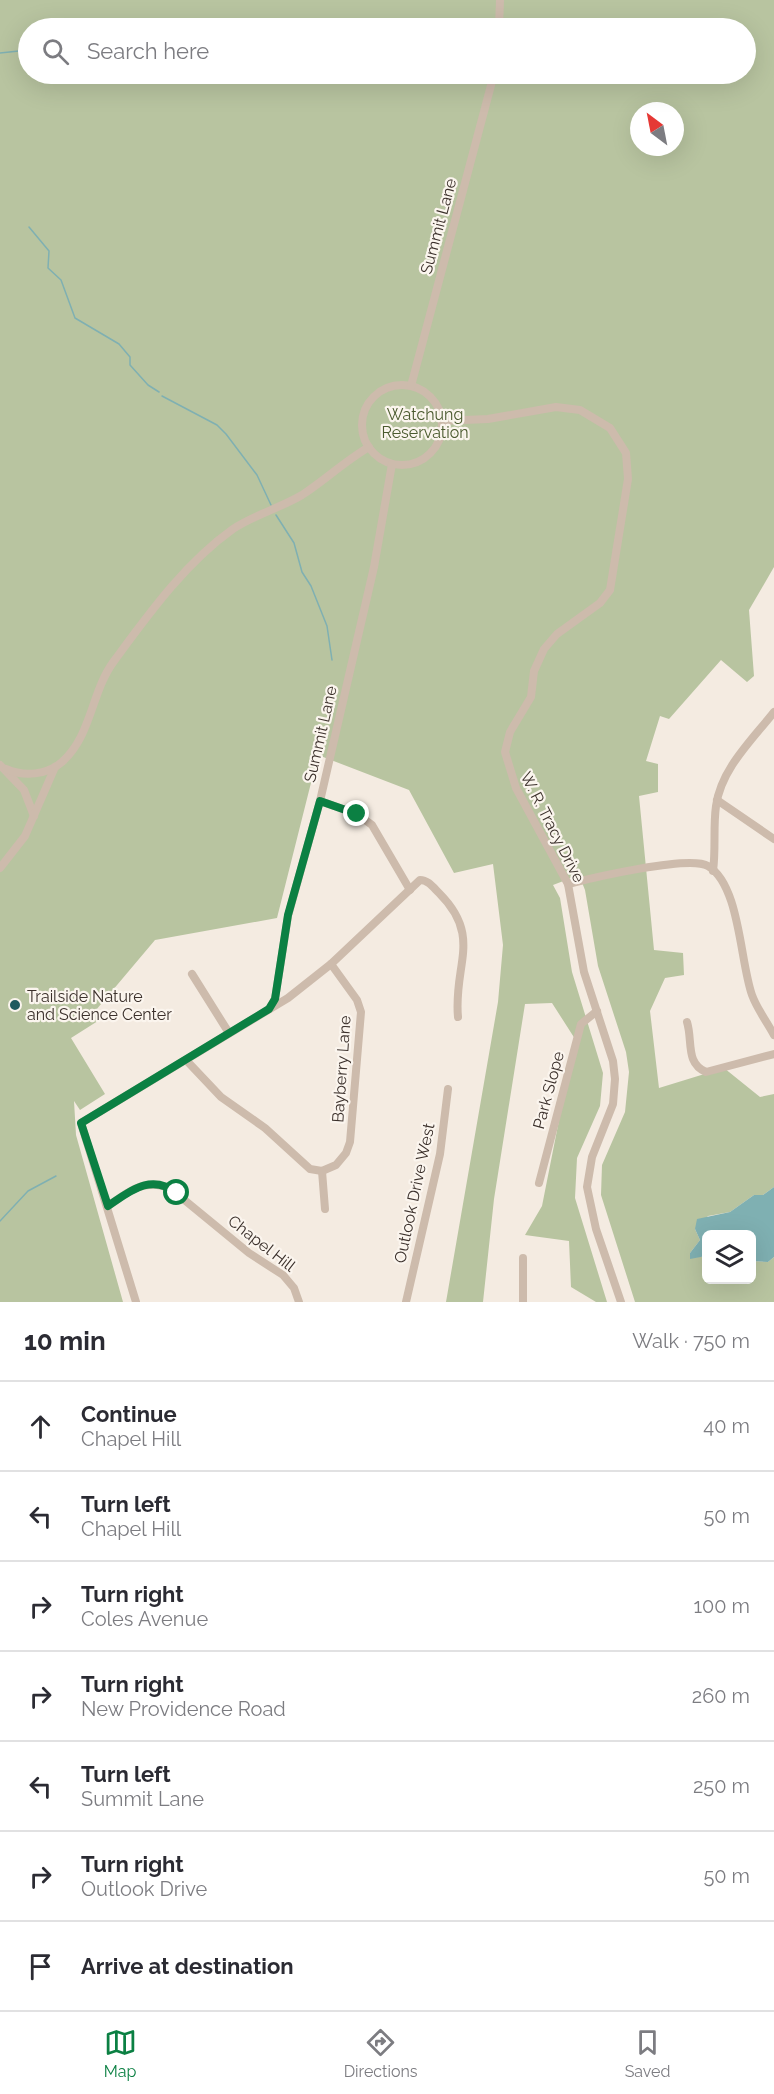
<!DOCTYPE html>
<html lang="en">
<head>
<meta charset="utf-8">
<style>
	:root { --surface:#fff; --page:#f7f7f7; --text:#2b2b33; --muted:#7c7c81; --line:#e1e1e2; --accent:#0b8043 }
	body { margin:0; font-family:Raleway,sans-serif; background:var(--page); color:var(--text) }
	.controls { position:absolute; right:18px; bottom:18px; display:grid; overflow:hidden; border-radius:9px; box-shadow:0 6px 24px #0002 }
	.controls button { width:54px; height:54px; display:grid; place-items:center; padding:0; border:0; border-bottom:2px solid var(--line); background:var(--surface); color:var(--text); font:30px sans-serif }
	.compass { position:absolute; left:630px; top:102px; width:54px; height:54px; border-radius:50%; background:var(--surface); box-shadow:0 6px 24px #0002; rotate:328deg }
	.stop { position:absolute; width:18px; height:18px; margin:-14px; border:4px solid #0b8043; border-radius:50%; background:#fff }
	.stop.end { background:#0b8043; border-color:#fff; box-shadow:0 2px 6px #0008 }
	.list { margin:0; padding:0; list-style:none }
	h2 { display:flex; justify-content:space-between; align-items:center; height:78px; margin:0; padding:0 24px; font-size:26px }
	h2 small { font-size:20px; font-weight:400; color:var(--muted) }
	.list li { display:grid; grid-template-columns:39px 1fr auto; gap:18px; align-items:center; box-sizing:border-box; height:90px; padding:0 24px; border-top:2px solid var(--line) }
	.list b { display:block; font-size:22px; white-space:nowrap }
	.list p { margin:0; font-size:20px; white-space:nowrap; color:var(--muted) }
	.list em { font-size:20px; font-style:normal; color:var(--muted) }
	.icon { flex:none; width:33px; height:33px; fill:none; stroke:currentColor; stroke-width:2; stroke-linecap:round; stroke-linejoin:round }
	.map { position:relative; flex:none; width:774px; height:1302px; overflow:hidden }
	.search { position:absolute; background:var(--surface); box-shadow:0 6px 24px #0002; left:18px; right:18px; top:18px; height:66px; display:flex; align-items:center; gap:15px; box-sizing:border-box; padding:0 21px; border-radius:33px; color:var(--muted); font-size:22px }
	.sheet { height:708px; background:var(--surface) }
	nav { display:flex; justify-content:space-around; align-items:center; box-sizing:border-box; height:84px; border-top:2px solid var(--line); background:var(--surface); font-size:16px; color:var(--muted) }
	nav a { display:grid; justify-items:center; gap:3px }
	nav .on { color:var(--accent) }
	.map>svg:first-child { display:block }
	.green { fill:#b8c4a0; fill-rule:evenodd }
	.water { fill:#7fb0b2 }
	.lines { fill:none; stroke-linecap:round; stroke-linejoin:round }
	.stream { stroke:#7fb0b2; stroke-width:1.5 }
	.minor { stroke:#cdbbac; stroke-width:8 }
	.route { stroke:#0b8043; stroke-width:8 }
	.poi-dot { fill:#1f5a5e; stroke:#fbf5ee; stroke-width:2 }
	.labels { text-anchor:middle; stroke-width:4.5; stroke-linejoin:round; paint-order:stroke }
	.street-label { font-size:16px; fill:#3b302b; stroke:#fbf5ee }
	.park-label { font-size:16px; fill:#4a5a2e; stroke:#fbf5ee }
	.poi-label { font-size:16px; fill:#3b302b; stroke:#fbf5ee; text-anchor:start }
</style>
</head>
<body>
<div class="map">
<svg width="774" height="1302" viewBox="0 0 774 1302">
	<rect width="100%" height="100%" fill="#f4ebe1"/>
	<path class="green" d="M 0,0 L 774,0 L 774,567 L 749,610 L 754,676 L 747,682 L 721,660 L 669,719 L 660,716 L 646,761 L 658,764 L 658,792 L 639,796 L 654,950 L 683,953 L 684,975 L 665,978 L 650,1011 L 659,1088 L 724,1068 L 760,1097 L 774,1094 L 774,1187 L 763,1195 L 754,1195 L 730,1212 L 708,1216 L 695,1229 L 700,1240 L 690,1253 L 690,1258 L 706,1256 L 706,1280 L 752,1280 L 752,1261 L 768,1262 L 774,1257 L 774,1302 L 635,1302 L 601,1195 L 602,1165 L 625,1112 L 629,1072 L 626,1052 L 598,966 L 585,890 L 579,875 L 553,885 L 560,898 L 572,972 L 603,1073 L 600,1106 L 577,1158 L 575,1198 L 607,1302 L 596,1302 L 571,1287 L 569,1241 L 525,1235 L 542,1206 L 565,1090 L 577,1042 L 552,1003 L 525,1004 L 494,1199 L 483,1302 L 446,1302 L 498,1002 L 503,945 L 493,864 L 454,873 L 409,790 L 318,755 L 277,918 L 155,940 L 96,1010 L 101,1019 L 71,1038 L 105,1094 L 80,1110 L 74,1101 L 76,1135 L 123,1302 L 0,1302 ZM 28,28 L 746,28 L 746,74 L 28,74 ZM 639,111 L 675,111 L 675,147 L 639,147 Z"/>
	<path class="water" d="M 774,1187 L 774,1257 L 768,1262 L 752,1261 L 752,1234 L 706,1234 L 706,1256 L 690,1259 L 690,1253 L 700,1240 L 695,1229 L 697,1219 L 730,1212 L 754,1195 L 763,1195 Z"/>
	<g class="lines">
		<g class="stream">
			<path d="M 0,53 L 28,50"/>
			<path d="M 29,227 L 49,251 L 48,268 L 61,280 L 75,318 L 119,344 L 130,357 L 130,365 L 148,385 L 159,392"/>
			<path d="M 162,396 L 217,425 L 226,434 L 257,475 L 271,505"/>
			<path d="M 276,515 L 294,543 L 302,572 L 311,586 L 327,626 L 332,660"/>
			<path d="M 0,1221 L 28,1191 L 56,1176"/>
		</g>
		<g class="minor">
			<path d="M 499,28 L 500,0"/>
			<circle cx="402" cy="425" r="40"/>
			<path d="M 411,386 L 494,74"/>
			<path d="M 442,421 L 488,419 L 556,407 L 580,410 L 610,428 L 626,453 L 628,479 L 610,590 L 600,603 L 557,634 L 544,649 L 534,671 L 531,697 L 510,732 L 505,752 L 516,788 L 568,884 L 584,972 L 613,1061 L 615,1079 L 613,1104 L 592,1157 L 587,1187 L 596,1229 L 621,1302"/>
			<path d="M 0,765 L 24,790 L 34,816"/>
			<path d="M 6,769 C 24,777 47,775 62,762 C 92,735 91,692 114,661 C 148,615 185,563 233,529 C 254,515 280,508 302,495 C 325,480 345,461 369,447"/>
			<path d="M 717,800 L 774,839"/>
			<path d="M 320,801 L 357,814 L 372,825 L 410,890"/>
			<path d="M 0,868 L 25,836 L 55,767"/>
			<path d="M 713,871 C 716,849 713,827 716,806 C 721,769 752,740 774,712"/>
			<path d="M 568,884 C 592,878 689,855 708,866 C 740,885 740,962 752,995 C 757,1009 767,1022 774,1035"/>
			<path d="M 192,974 L 229,1033"/>
			<path d="M 269,1009 L 275,999 L 288,916 L 320,801 L 374,567 L 392,464"/>
			<path d="M 687,1022 C 693,1041 685,1063 706,1072 L 774,1054"/>
			<path d="M 186,1060 L 221,1097 L 265,1128 L 310,1169 L 322,1171 L 336,1165 L 346,1153 L 350,1142 L 361,1012 L 357,1000 L 331,964"/>
			<path d="M 322,1171 L 325,1209"/>
			<path d="M 539,1183 L 581,1024 L 597,1011"/>
			<path d="M 108,1206 C 128,1192 145,1177 171,1189 L 249,1253 L 283,1275 L 294,1288 L 299,1302"/>
			<path d="M 136,1302 L 81,1123 L 288,998 L 331,964 L 420,880 C 428,880 433,887 439,893 C 483,937 453,965 458,1017"/>
			<path d="M 406,1302 L 440,1154 L 448,1089"/>
			<path d="M 523,1302 L 523,1258"/>
		</g>
	</g>
	<g class="lines">
		<path class="route" d="M 177,1193 C 151,1173 130,1191 108,1206 L 81,1123 L 269,1009 L 275,999 L 288,915 L 320,801 L 357,814"/>
	</g>
	<circle class="poi-dot" cx="15" cy="1005" r="6"/>
	<g class="labels">
		<g class="street-label">
			<text transform="translate(438 226) rotate(-75)" y="6">Summit Lane</text>
			<text transform="translate(320 734) rotate(-77)" y="6">Summit Lane</text>
			<text transform="translate(553 827) rotate(63)" y="6">W. R. Tracy Drive</text>
			<text transform="translate(341 1069) rotate(-86)" y="6">Bayberry Lane</text>
			<text transform="translate(548 1090) rotate(-75)" y="6">Park Slope</text>
			<text transform="translate(414 1193) rotate(-78)" y="6">Outlook Drive West</text>
			<text transform="translate(262 1243) rotate(38)" y="6">Chapel Hill</text>
		</g>
		<g class="park-label">
			<text x="425" y="420">Watchung<tspan x="425" dy="18">Reservation</tspan></text>
		</g>
		<g class="poi-label">
			<text x="27" y="1002">Trailside Nature<tspan x="27" dy="18">and Science Center</tspan></text>
		</g>
	</g>
</svg>
<div class="controls">
<button><svg class="icon" aria-label="layers" viewBox="0 0 24 24"><path d="M12 4l9 5-9 5-9-5zM3 14l9 5 9-5"/></svg></button>
</div>
<svg class="compass" viewBox="-18 -18 36 36"><path d="M0-13l5 13h-10z" fill="#e53935"/><path d="M0 13l5-13h-10z" fill="#7c7c81"/></svg>
<div class="stop" style="left:177px;top:1193px"></div>
<div class="stop end" style="left:357px;top:814px"></div>
<div class="search"><svg class="icon" aria-label="search" viewBox="0 0 24 24"><circle cx="10" cy="10" r="6"/><path d="M15 15l6 6"/></svg>Search here</div>
</div>
<section class="sheet">
<h2>10 min<small>Walk · 750 m</small></h2>
<ul class="list">
<li><svg class="icon" aria-label="ahead" viewBox="0 0 24 24"><path d="M12 20V5M6 11l6-6 6 6"/></svg><div><b>Continue</b><p>Chapel Hill</p></div><em>40 m</em></li>
<li><svg class="icon" aria-label="left" viewBox="0 0 24 24"><path d="M17 20v-9H6M10 6l-5 5 5 5"/></svg><div><b>Turn left</b><p>Chapel Hill</p></div><em>50 m</em></li>
<li><svg class="icon" aria-label="right" viewBox="0 0 24 24"><path d="M7 20v-9h11M14 6l5 5-5 5"/></svg><div><b>Turn right</b><p>Coles Avenue</p></div><em>100 m</em></li>
<li><svg class="icon" aria-label="right" viewBox="0 0 24 24"><path d="M7 20v-9h11M14 6l5 5-5 5"/></svg><div><b>Turn right</b><p>New Providence Road</p></div><em>260 m</em></li>
<li><svg class="icon" aria-label="left" viewBox="0 0 24 24"><path d="M17 20v-9H6M10 6l-5 5 5 5"/></svg><div><b>Turn left</b><p>Summit Lane</p></div><em>250 m</em></li>
<li><svg class="icon" aria-label="right" viewBox="0 0 24 24"><path d="M7 20v-9h11M14 6l5 5-5 5"/></svg><div><b>Turn right</b><p>Outlook Drive</p></div><em>50 m</em></li>
<li><svg class="icon" aria-label="arrive" viewBox="0 0 24 24"><path d="M6 21V4h12l-3 4 3 4H6"/></svg><div><b>Arrive at destination</b></div></li>
</ul>
</section>
<nav>
<a class="on"><svg class="icon" aria-label="map" viewBox="0 0 24 24"><path d="M3 6l6-2 6 2 6-2v14l-6 2-6-2-6 2zM9 4v14M15 6v14"/></svg>Map</a>
<a><svg class="icon" aria-label="directions" viewBox="0 0 24 24"><path d="M12 3l9 9-9 9-9-9zM9 14v-3h6M13 9l2 2-2 2"/></svg>Directions</a>
<a><svg class="icon" aria-label="saved" viewBox="0 0 24 24"><path d="M7 4h10v16l-5-4-5 4z"/></svg>Saved</a>
</nav>
</body>
</html>
